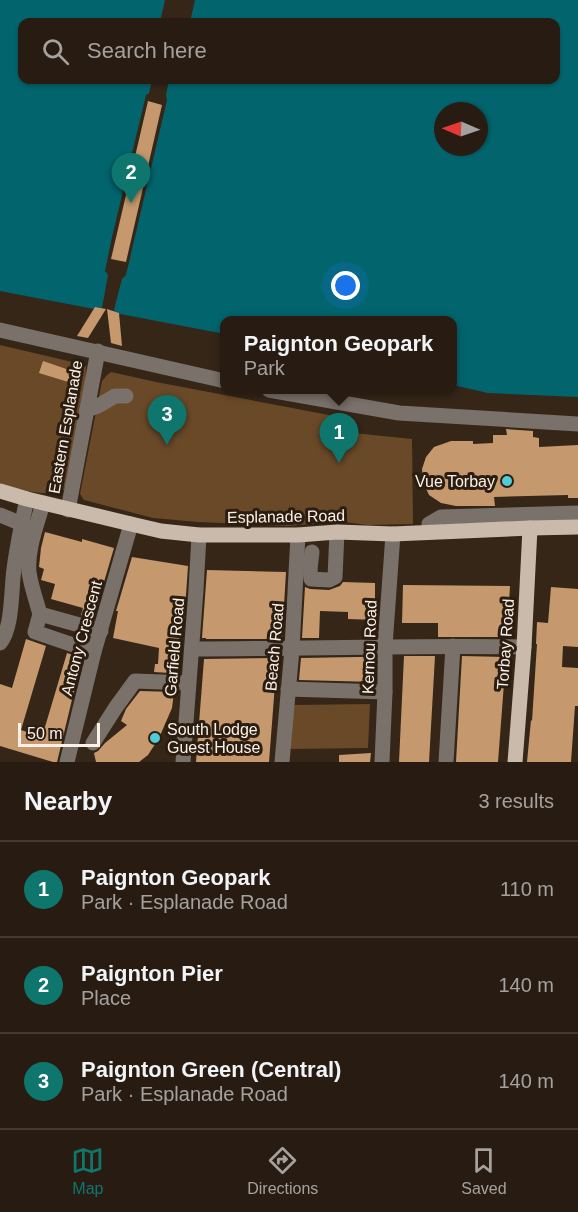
<!DOCTYPE html>
<html lang="en">
<head>
<meta charset="utf-8">
<style>
	:root { --surface:#281c12; --page:#342920; --text:#f1f3f6; --muted:#a5a19f; --line:#443a32; --accent:#0f766e }
	body { margin:0; font-family:Arial,sans-serif; background:var(--page); color:var(--text) }
	.compass { position:absolute; left:434px; top:102px; width:54px; height:54px; border-radius:50%; background:var(--surface); box-shadow:0 2px 4px #0004; rotate:272deg }
	.scale { position:absolute; left:18px; bottom:15px; width:82px; box-sizing:border-box; padding-left:6px; border:3px solid #fbf1e8; border-top:0; font-size:16px; line-height:21px; white-space:nowrap; color:#fbf1e8; -webkit-text-stroke:4px #2b1d0f; paint-order:stroke }
	.you { position:absolute; left:346px; top:286px; width:21px; height:21px; margin:-15px; border:4px solid #fff; border-radius:50%; background:#1a73e8; box-shadow:0 0 0 9px #1a73e833 }
	.badge { display:grid; place-items:center; width:39px; height:39px; border-radius:50%; background:var(--accent); color:#fff; font-size:20px; font-weight:700 }
	.pin { position:absolute; translate:-50% -50px; filter:drop-shadow(0 2px 3px #0008) }
	.pin::after { content:''; position:absolute; top:32px; width:21px; height:18px; background:inherit; clip-path:polygon(0 0,100% 0,50% 100%) }
	.popup { position:absolute; left:220px; top:316px; width:237px; height:78px; box-sizing:border-box; display:grid; place-content:center; border-radius:12px; background:var(--surface); filter:drop-shadow(0 2px 4px #0005); font-size:20px; white-space:nowrap; color:var(--muted) }
	.popup b { font-size:22px; color:var(--text) }
	.popup::after { content:''; position:absolute; left:50%; top:100%; margin-left:-12px; border:12px solid transparent; border-top-color:var(--surface) }
	.list { margin:0; padding:0; list-style:none }
	h2 { display:flex; justify-content:space-between; align-items:center; height:78px; margin:0; padding:0 24px; font-size:26px }
	h2 small { font-size:20px; font-weight:400; color:var(--muted) }
	.list li { display:grid; grid-template-columns:39px 1fr auto; gap:18px; align-items:center; box-sizing:border-box; height:96px; padding:0 24px; border-top:2px solid var(--line) }
	.list b { display:block; font-size:22px; white-space:nowrap }
	.list p { margin:0; font-size:20px; white-space:nowrap; color:var(--muted) }
	.list em { font-size:20px; font-style:normal; color:var(--muted) }
	.icon { flex:none; width:33px; height:33px; fill:none; stroke:currentColor; stroke-width:2; stroke-linecap:round; stroke-linejoin:round }
	.map { position:relative; flex:none; width:578px; height:762px; overflow:hidden }
	.search { position:absolute; background:var(--surface); box-shadow:0 2px 4px #0004; left:18px; right:18px; top:18px; height:66px; display:flex; align-items:center; gap:15px; box-sizing:border-box; padding:0 21px; border-radius:12px; color:var(--muted); font-size:22px }
	.sheet { height:366px; background:var(--surface) }
	nav { display:flex; justify-content:space-around; align-items:center; box-sizing:border-box; height:84px; border-top:2px solid var(--line); background:var(--surface); font-size:16px; color:var(--muted) }
	nav a { display:grid; justify-items:center; gap:3px }
	nav .on { color:var(--accent) }
	.map>svg:first-child { display:block }
	.green { fill:#694928 }
	.water { fill:#02656e; fill-rule:evenodd }
	.pier { fill:#352618 }
	.building { fill:#c5996d }
	.lines { fill:none; stroke-linecap:round; stroke-linejoin:round }
	.minor { stroke:#79716a; stroke-width:15 }
	.major { stroke:#cabaab; stroke-width:15 }
	.poi-dot { fill:#52cbd9; stroke:#2b1d0f; stroke-width:2 }
	.labels { text-anchor:middle; stroke-width:6; stroke-linejoin:round; paint-order:stroke }
	.street-label { font-size:16px; fill:#fbf1e8; stroke:#2b1d0f }
	.poi-label { font-size:16px; fill:#fbf1e8; stroke:#2b1d0f; text-anchor:end }
</style>
</head>
<body>
<div class="map">
<svg width="578" height="762" viewBox="0 0 578 762">
	<rect width="100%" height="100%" fill="#352618"/>
	<g class="green">
		<path d="M 0,345 L 81,364 L 86,366 L 85,391 L 64,490 C 42,497 22,490 0,484 Z"/>
		<path d="M 111,372 L 156,382 L 355,420 L 354,433 L 412,439 L 413,524 L 367,525 L 337,521 L 289,526 L 198,522 L 153,518 L 84,500 L 80,494 L 102,381 L 107,375 Z"/>
		<path d="M 370,704 L 368,748 L 288,749 L 292,705 Z"/>
	</g>
	<path class="water" d="M 0,0 L 578,0 L 578,397 L 488,393 L 453,385 L 453,320 L 225,320 L 225,334 L 0,291 ZM 22,22 L 556,22 L 556,80 L 22,80 ZM 443,111 L 479,111 L 479,147 L 443,147 Z"/>
	<g class="pier">
		<path d="M 165,0 L 195,0 L 190,22 L 160,22 Z"/>
		<path d="M 152,80 L 169,80 L 166,95 L 167,100 L 126,275 L 122,279 L 115,306 L 114,311 L 119,313 L 119,317 L 93,312 L 95,307 L 102,308 L 108,275 L 105,271 L 112,237 L 146,95 L 149,93 Z"/>
	</g>
	<g class="building">
		<path d="M 148,101 L 162,105 L 126,262 L 111,259 Z"/>
		<path d="M 95,307 L 106,309 L 88,338 L 77,336 Z"/>
		<path d="M 107,309 L 119,313 L 122,346 L 111,343 Z"/>
		<path d="M 43,361 L 81,374 L 78,385 L 39,373 Z"/>
		<path d="M 506,429 L 533,431 L 533,437 L 539,438 L 539,447 L 578,445 L 578,498 L 568,498 L 568,495 L 494,497 L 495,506 L 456,506 L 441,503 L 429,495 L 423,482 L 422,469 L 426,457 L 434,447 L 451,441 L 473,441 L 473,444 L 493,443 L 493,435 L 507,435 Z"/>
		<path d="M 45,532 L 82,542 L 82,539 L 114,548 L 93,619 L 81,615 L 83,608 L 51,599 L 55,584 L 41,580 L 44,569 L 39,567 L 41,548 Z"/>
		<path d="M 132,557 L 188,566 L 184,623 L 180,622 L 178,659 L 172,658 L 170,673 L 154,672 L 155,664 L 158,664 L 159,648 L 113,638 L 118,611 L 116,611 Z"/>
		<path d="M 207,570 L 286,572 L 282,639 L 206,639 L 206,638 L 202,638 Z"/>
		<path d="M 343,582 L 375,583 L 375,600 L 377,600 L 377,620 L 348,619 L 348,612 L 320,611 L 319,638 L 302,638 L 305,587 L 310,589 L 329,590 L 340,586 Z"/>
		<path d="M 403,585 L 510,586 L 507,637 L 438,637 L 438,623 L 402,623 Z"/>
		<path d="M 551,587 L 578,589 L 578,647 L 563,646 L 562,667 L 578,668 L 578,706 L 575,706 L 571,762 L 527,762 L 531,720 L 532,721 L 537,644 L 536,644 L 537,622 L 548,623 Z"/>
		<path d="M 26,639 L 46,646 L 21,730 L 42,737 L 67,653 L 82,658 L 57,762 L 53,762 L 0,746 L 0,684 L 12,688 Z"/>
		<path d="M 404,656 L 435,656 L 429,762 L 399,762 Z"/>
		<path d="M 462,656 L 506,657 L 498,762 L 456,762 Z"/>
		<path d="M 358,657 L 375,657 L 375,682 L 299,680 L 301,658 Z"/>
		<path d="M 277,658 L 269,762 L 196,762 L 204,659 Z"/>
		<path d="M 140,691 L 174,692 L 172,708 L 159,738 L 148,755 L 139,762 L 96,762 L 94,753 L 98,751 L 105,743 L 127,725 L 121,721 L 126,709 Z"/>
		<path d="M 371,753 L 370,762 L 339,762 L 339,755 Z"/>
	</g>
	<g class="lines">
		<g class="minor">
			<path d="M 0,330 L 225,381"/>
			<path d="M 269,390 L 399,413 L 578,424"/>
			<path d="M 87,410 L 98,406 L 115,396 L 126,396"/>
			<path d="M 68,510 L 98,351"/>
			<path d="M 0,515 L 22,524"/>
			<path d="M 430,531 L 429,524 L 441,517 L 578,513"/>
			<path d="M 312,552 L 310,569 L 311,579 L 329,580 L 335,577 L 337,532"/>
			<path d="M 40,614 C 36,600 31,586 29,572 C 27,549 37,525 43,503"/>
			<path d="M 0,643 C 13,628 11,589 14,569 C 17,546 22,522 27,499"/>
			<path d="M 192,649 C 303,649 413,645 524,647"/>
			<path d="M 94,652 L 35,632 L 40,614 L 101,631"/>
			<path d="M 288,689 L 385,692"/>
			<path d="M 93,743 L 116,707 L 135,681 L 188,683"/>
			<path d="M 67,762 L 94,652 L 131,524"/>
			<path d="M 183,762 L 196,590 L 199,535"/>
			<path d="M 282,762 L 292,649 L 298,535"/>
			<path d="M 382,762 L 385,692 L 385,646 L 393,534"/>
			<path d="M 446,762 L 453,646"/>
		</g>
		<g class="major">
			<path d="M 0,491 L 27,499 L 131,524 L 161,531 L 199,535 L 298,535 L 337,532 L 393,534 L 530,528 L 578,527"/>
			<path d="M 515,762 L 524,647 L 530,528"/>
		</g>
	</g>
	<g class="poi-dot">
		<circle cx="507" cy="481" r="6"/>
		<circle cx="155" cy="738" r="6"/>
	</g>
	<g class="labels">
		<g class="street-label">
			<text transform="translate(65 427) rotate(-80)" y="6">Eastern Esplanade</text>
			<text transform="translate(286 516) rotate(-1)" y="6">Esplanade Road</text>
			<text transform="translate(81 638) rotate(-75)" y="6">Antony Crescent</text>
			<text transform="translate(505 644) rotate(-86)" y="6">Torbay Road</text>
			<text transform="translate(174 647) rotate(-85)" y="6">Garfield Road</text>
			<text transform="translate(274 647) rotate(-85)" y="6">Beach Road</text>
			<text transform="translate(369 647) rotate(-88)" y="6">Kernou Road</text>
		</g>
		<g class="poi-label">
			<text x="495" y="487">Vue Torbay</text>
			<text x="167" y="735" text-anchor="start">South Lodge<tspan x="167" dy="18">Guest House</tspan></text>
		</g>
	</g>
</svg>
<svg class="compass" viewBox="-18 -18 36 36"><path d="M0-13l5 13h-10z" fill="#e53935"/><path d="M0 13l5-13h-10z" fill="#a5a19f"/></svg>
<div class="scale">50 m</div>
<div class="you"></div>
<div class="pin badge" style="left:339px;top:463px">1</div>
<div class="popup"><b>Paignton Geopark</b>Park</div>
<div class="pin badge" style="left:131px;top:203px">2</div>
<div class="pin badge" style="left:167px;top:445px">3</div>
<div class="search"><svg class="icon" aria-label="search" viewBox="0 0 24 24"><circle cx="10" cy="10" r="6"/><path d="M15 15l6 6"/></svg>Search here</div>
</div>
<section class="sheet">
<h2>Nearby<small>3 results</small></h2>
<ul class="list">
<li><span class="badge">1</span><div><b>Paignton Geopark</b><p>Park · Esplanade Road</p></div><em>110 m</em></li>
<li><span class="badge">2</span><div><b>Paignton Pier</b><p>Place</p></div><em>140 m</em></li>
<li><span class="badge">3</span><div><b>Paignton Green (Central)</b><p>Park · Esplanade Road</p></div><em>140 m</em></li>
</ul>
</section>
<nav>
<a class="on"><svg class="icon" aria-label="map" viewBox="0 0 24 24"><path d="M3 6l6-2 6 2 6-2v14l-6 2-6-2-6 2zM9 4v14M15 6v14"/></svg>Map</a>
<a><svg class="icon" aria-label="directions" viewBox="0 0 24 24"><path d="M12 3l9 9-9 9-9-9zM9 14v-3h6M13 9l2 2-2 2"/></svg>Directions</a>
<a><svg class="icon" aria-label="saved" viewBox="0 0 24 24"><path d="M7 4h10v16l-5-4-5 4z"/></svg>Saved</a>
</nav>
</body>
</html>
